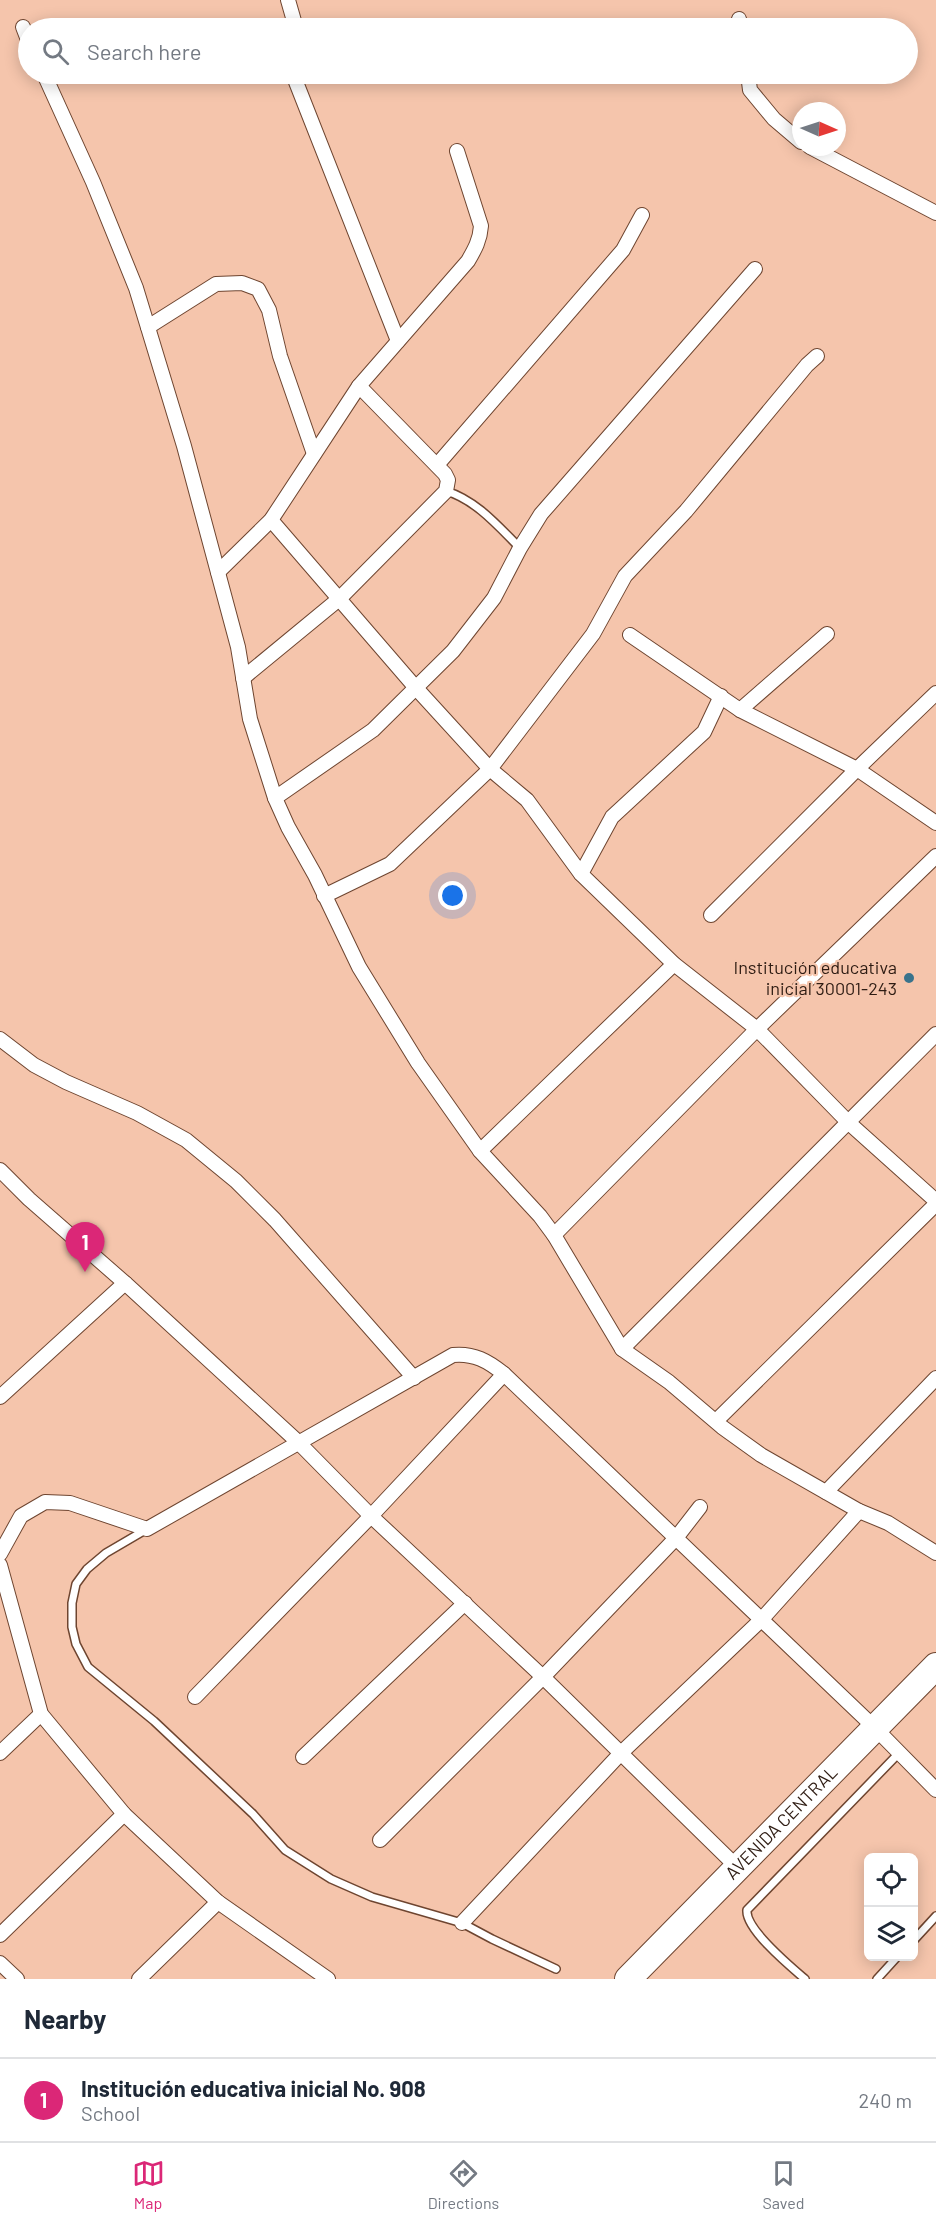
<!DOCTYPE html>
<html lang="en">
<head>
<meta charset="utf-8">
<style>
	:root { --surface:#fff; --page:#f6f6f7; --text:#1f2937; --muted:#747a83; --line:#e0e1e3; --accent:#db2777 }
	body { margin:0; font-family:Barlow,sans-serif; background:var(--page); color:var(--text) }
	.controls { position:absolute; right:18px; bottom:18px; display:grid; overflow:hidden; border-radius:9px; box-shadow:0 3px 15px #0003 }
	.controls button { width:54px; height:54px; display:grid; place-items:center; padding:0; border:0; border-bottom:2px solid var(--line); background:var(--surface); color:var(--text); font:30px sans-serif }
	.compass { position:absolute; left:792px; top:102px; width:54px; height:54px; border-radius:50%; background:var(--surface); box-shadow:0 3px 15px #0003; rotate:93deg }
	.you { position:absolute; left:453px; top:896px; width:21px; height:21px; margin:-15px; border:4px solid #fff; border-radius:50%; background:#1a73e8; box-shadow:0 0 0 9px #1a73e833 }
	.badge { display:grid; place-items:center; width:39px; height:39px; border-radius:50%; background:var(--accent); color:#fff; font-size:20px; font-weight:700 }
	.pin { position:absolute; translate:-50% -50px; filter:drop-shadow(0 2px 3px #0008) }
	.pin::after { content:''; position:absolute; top:32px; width:21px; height:18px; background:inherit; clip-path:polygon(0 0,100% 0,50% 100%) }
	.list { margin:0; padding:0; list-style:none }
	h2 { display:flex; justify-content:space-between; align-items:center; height:78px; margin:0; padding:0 24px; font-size:26px }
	h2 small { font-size:20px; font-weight:400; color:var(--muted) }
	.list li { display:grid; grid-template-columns:39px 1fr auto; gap:18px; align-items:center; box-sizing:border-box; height:84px; padding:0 24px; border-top:2px solid var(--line) }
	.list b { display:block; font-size:22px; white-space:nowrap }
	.list p { margin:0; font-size:20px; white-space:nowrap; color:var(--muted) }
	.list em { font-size:20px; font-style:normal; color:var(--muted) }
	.icon { flex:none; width:33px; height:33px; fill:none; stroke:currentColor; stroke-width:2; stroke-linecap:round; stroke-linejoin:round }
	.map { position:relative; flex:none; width:936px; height:1979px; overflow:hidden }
	.search { position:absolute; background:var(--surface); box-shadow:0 3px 15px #0003; left:18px; right:18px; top:18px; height:66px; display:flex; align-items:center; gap:15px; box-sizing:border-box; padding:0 21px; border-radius:33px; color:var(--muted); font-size:22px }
	.sheet { height:162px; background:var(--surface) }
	nav { display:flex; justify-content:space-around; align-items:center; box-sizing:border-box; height:84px; border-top:2px solid var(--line); background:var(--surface); font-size:16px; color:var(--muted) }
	nav a { display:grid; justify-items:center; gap:3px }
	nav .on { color:var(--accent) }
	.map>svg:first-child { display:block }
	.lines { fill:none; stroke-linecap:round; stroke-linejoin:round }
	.lane-casing { stroke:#6e4530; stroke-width:10 }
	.street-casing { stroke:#6e4530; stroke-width:16 }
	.highway-casing { stroke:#6e4530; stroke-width:28 }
	.lane { stroke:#fff; stroke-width:7 }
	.street { stroke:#fff; stroke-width:14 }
	.highway { stroke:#fff; stroke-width:26 }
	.poi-dot { fill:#39738c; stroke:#f5c5ac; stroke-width:2 }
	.labels { text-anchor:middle; stroke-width:4.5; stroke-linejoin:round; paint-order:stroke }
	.poi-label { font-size:18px; fill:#2e1c13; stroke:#f5c5ac; text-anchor:end }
	.street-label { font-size:18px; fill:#2e1c13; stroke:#f5c5ac }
</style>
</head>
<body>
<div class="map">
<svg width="936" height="1979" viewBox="0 0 936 1979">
	<rect width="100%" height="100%" fill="#f5c5ac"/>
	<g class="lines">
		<g class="lane-casing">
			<g id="lane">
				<path d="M 446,491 C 476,500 498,526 520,548"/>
				<path d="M 147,1529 L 106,1553 L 87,1569 L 76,1584 L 72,1603 L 72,1627 L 76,1644 L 88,1667 L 154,1721 L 253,1814 L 285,1850 L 331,1879 L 372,1897 L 462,1923 L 492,1939 L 556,1969"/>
				<path d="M 914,1940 L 936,1916"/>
				<path d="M 805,1979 C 791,1967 745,1929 747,1910 L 900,1752"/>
				<path d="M 877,1979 L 898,1956"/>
			</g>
		</g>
		<g class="street-casing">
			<g id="street">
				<path d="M 288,0 L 296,28"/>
				<path d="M 739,19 L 741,28"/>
				<path d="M 23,27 L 28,40"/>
				<path d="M 44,74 L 93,182 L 136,288 L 184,446 L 238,647 L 250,719 L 275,798 L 288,827 L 315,875 L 359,967 L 418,1063 L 480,1151 L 540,1216 L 554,1235 L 622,1349 L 669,1382 L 722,1427 L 761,1455 L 859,1511 L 888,1523 L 936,1553"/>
				<path d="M 296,74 L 296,82 L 398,341"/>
				<path d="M 748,74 L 750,90 L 774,119 L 801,142"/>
				<path d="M 810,147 L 936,213"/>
				<path d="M 148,327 L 216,284 L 242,283 L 258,289 L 269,310 L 280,356 L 314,454"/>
				<path d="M 437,465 L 623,250 L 642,215"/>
				<path d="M 271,520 L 416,688 L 490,769 L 527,800 L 581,874 L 674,964 L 757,1029 L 849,1123 L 936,1201"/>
				<path d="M 218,572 L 271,520 L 359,386 L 468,261 C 475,249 480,240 481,226 L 457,151"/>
				<path d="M 630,635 L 740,710 L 857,769 L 936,823"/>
				<path d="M 243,678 L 339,599 L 446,491 L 448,480 L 445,474 L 359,386"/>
				<path d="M 740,710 L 827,634"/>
				<path d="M 275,798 L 373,730 L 453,651 L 494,598 L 520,548 L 541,514 L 755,269"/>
				<path d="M 581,874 L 612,817 L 704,732 L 721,696"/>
				<path d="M 324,896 L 390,864 L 490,769 L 593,634 L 625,576 L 686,511 L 807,365 L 817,356"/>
				<path d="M 711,915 L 857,769 L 936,693"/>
				<path d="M 0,1039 L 34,1065 L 66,1082 L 137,1113 L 186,1140 L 236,1181 L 275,1220 L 414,1378"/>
				<path d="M 480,1151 L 674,964"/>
				<path d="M 0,1170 L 29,1199 L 125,1283 L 298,1442 L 371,1516 L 543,1677 L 737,1867"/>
				<path d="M 554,1235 L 757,1029 L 936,856"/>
				<path d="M 622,1349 L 936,1034"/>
				<path d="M 0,1397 L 125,1283"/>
				<path d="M 716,1421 L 936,1204"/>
				<path d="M 826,1492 L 936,1378"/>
				<path d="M 0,1554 L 21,1516 L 45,1502 L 70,1503 L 147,1529 L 453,1355 C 474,1353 488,1361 504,1374 L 875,1728 L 936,1790"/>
				<path d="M 0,1565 L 41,1714 L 124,1814 L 218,1902 L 328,1979"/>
				<path d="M 195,1697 L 371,1516 L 504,1374"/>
				<path d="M 0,1753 L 41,1714"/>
				<path d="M 303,1757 L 465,1603"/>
				<path d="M 380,1840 L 543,1677 L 676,1538 L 700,1507"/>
				<path d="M 462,1923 L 621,1753 L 762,1619 L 859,1511"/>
				<path d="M 0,1935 L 124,1814"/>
				<path d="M 0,1963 L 17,1979"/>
				<path d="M 139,1979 L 218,1902"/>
			</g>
		</g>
		<g class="highway-casing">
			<g id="highway">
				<path id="s1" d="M 628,1979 L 936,1666"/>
			</g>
		</g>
		<use href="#lane" class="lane"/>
		<use href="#street" class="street"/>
		<use href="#highway" class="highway"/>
	</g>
	<circle class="poi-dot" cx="909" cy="978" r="6"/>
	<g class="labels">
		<g class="poi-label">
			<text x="897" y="974">Institución educativa<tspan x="897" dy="21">inicial 30001-243</tspan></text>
		</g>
		<g class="street-label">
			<text dy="6" stroke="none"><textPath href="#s1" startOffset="219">AVENIDA CENTRAL</textPath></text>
		</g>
	</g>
</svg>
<div class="controls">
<button><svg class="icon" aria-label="locate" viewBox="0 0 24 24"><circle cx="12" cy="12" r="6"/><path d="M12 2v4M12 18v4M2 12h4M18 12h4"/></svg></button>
<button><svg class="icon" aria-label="layers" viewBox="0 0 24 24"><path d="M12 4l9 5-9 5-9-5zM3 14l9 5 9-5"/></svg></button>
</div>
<svg class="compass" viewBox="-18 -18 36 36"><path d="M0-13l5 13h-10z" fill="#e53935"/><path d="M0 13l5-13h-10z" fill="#747a83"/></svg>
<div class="you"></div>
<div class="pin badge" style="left:85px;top:1272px">1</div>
<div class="search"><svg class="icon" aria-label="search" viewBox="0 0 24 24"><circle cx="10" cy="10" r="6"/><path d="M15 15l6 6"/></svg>Search here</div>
</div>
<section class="sheet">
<h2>Nearby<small></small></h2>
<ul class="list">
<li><span class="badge">1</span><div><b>Institución educativa inicial No. 908</b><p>School</p></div><em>240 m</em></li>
</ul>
</section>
<nav>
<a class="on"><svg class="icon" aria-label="map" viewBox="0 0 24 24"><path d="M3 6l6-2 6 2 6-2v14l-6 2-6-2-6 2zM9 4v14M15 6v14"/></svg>Map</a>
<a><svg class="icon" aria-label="directions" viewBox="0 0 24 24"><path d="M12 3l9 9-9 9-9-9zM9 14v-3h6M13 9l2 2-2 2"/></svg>Directions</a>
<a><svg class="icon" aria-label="saved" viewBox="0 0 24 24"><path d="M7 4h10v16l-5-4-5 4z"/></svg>Saved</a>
</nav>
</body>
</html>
